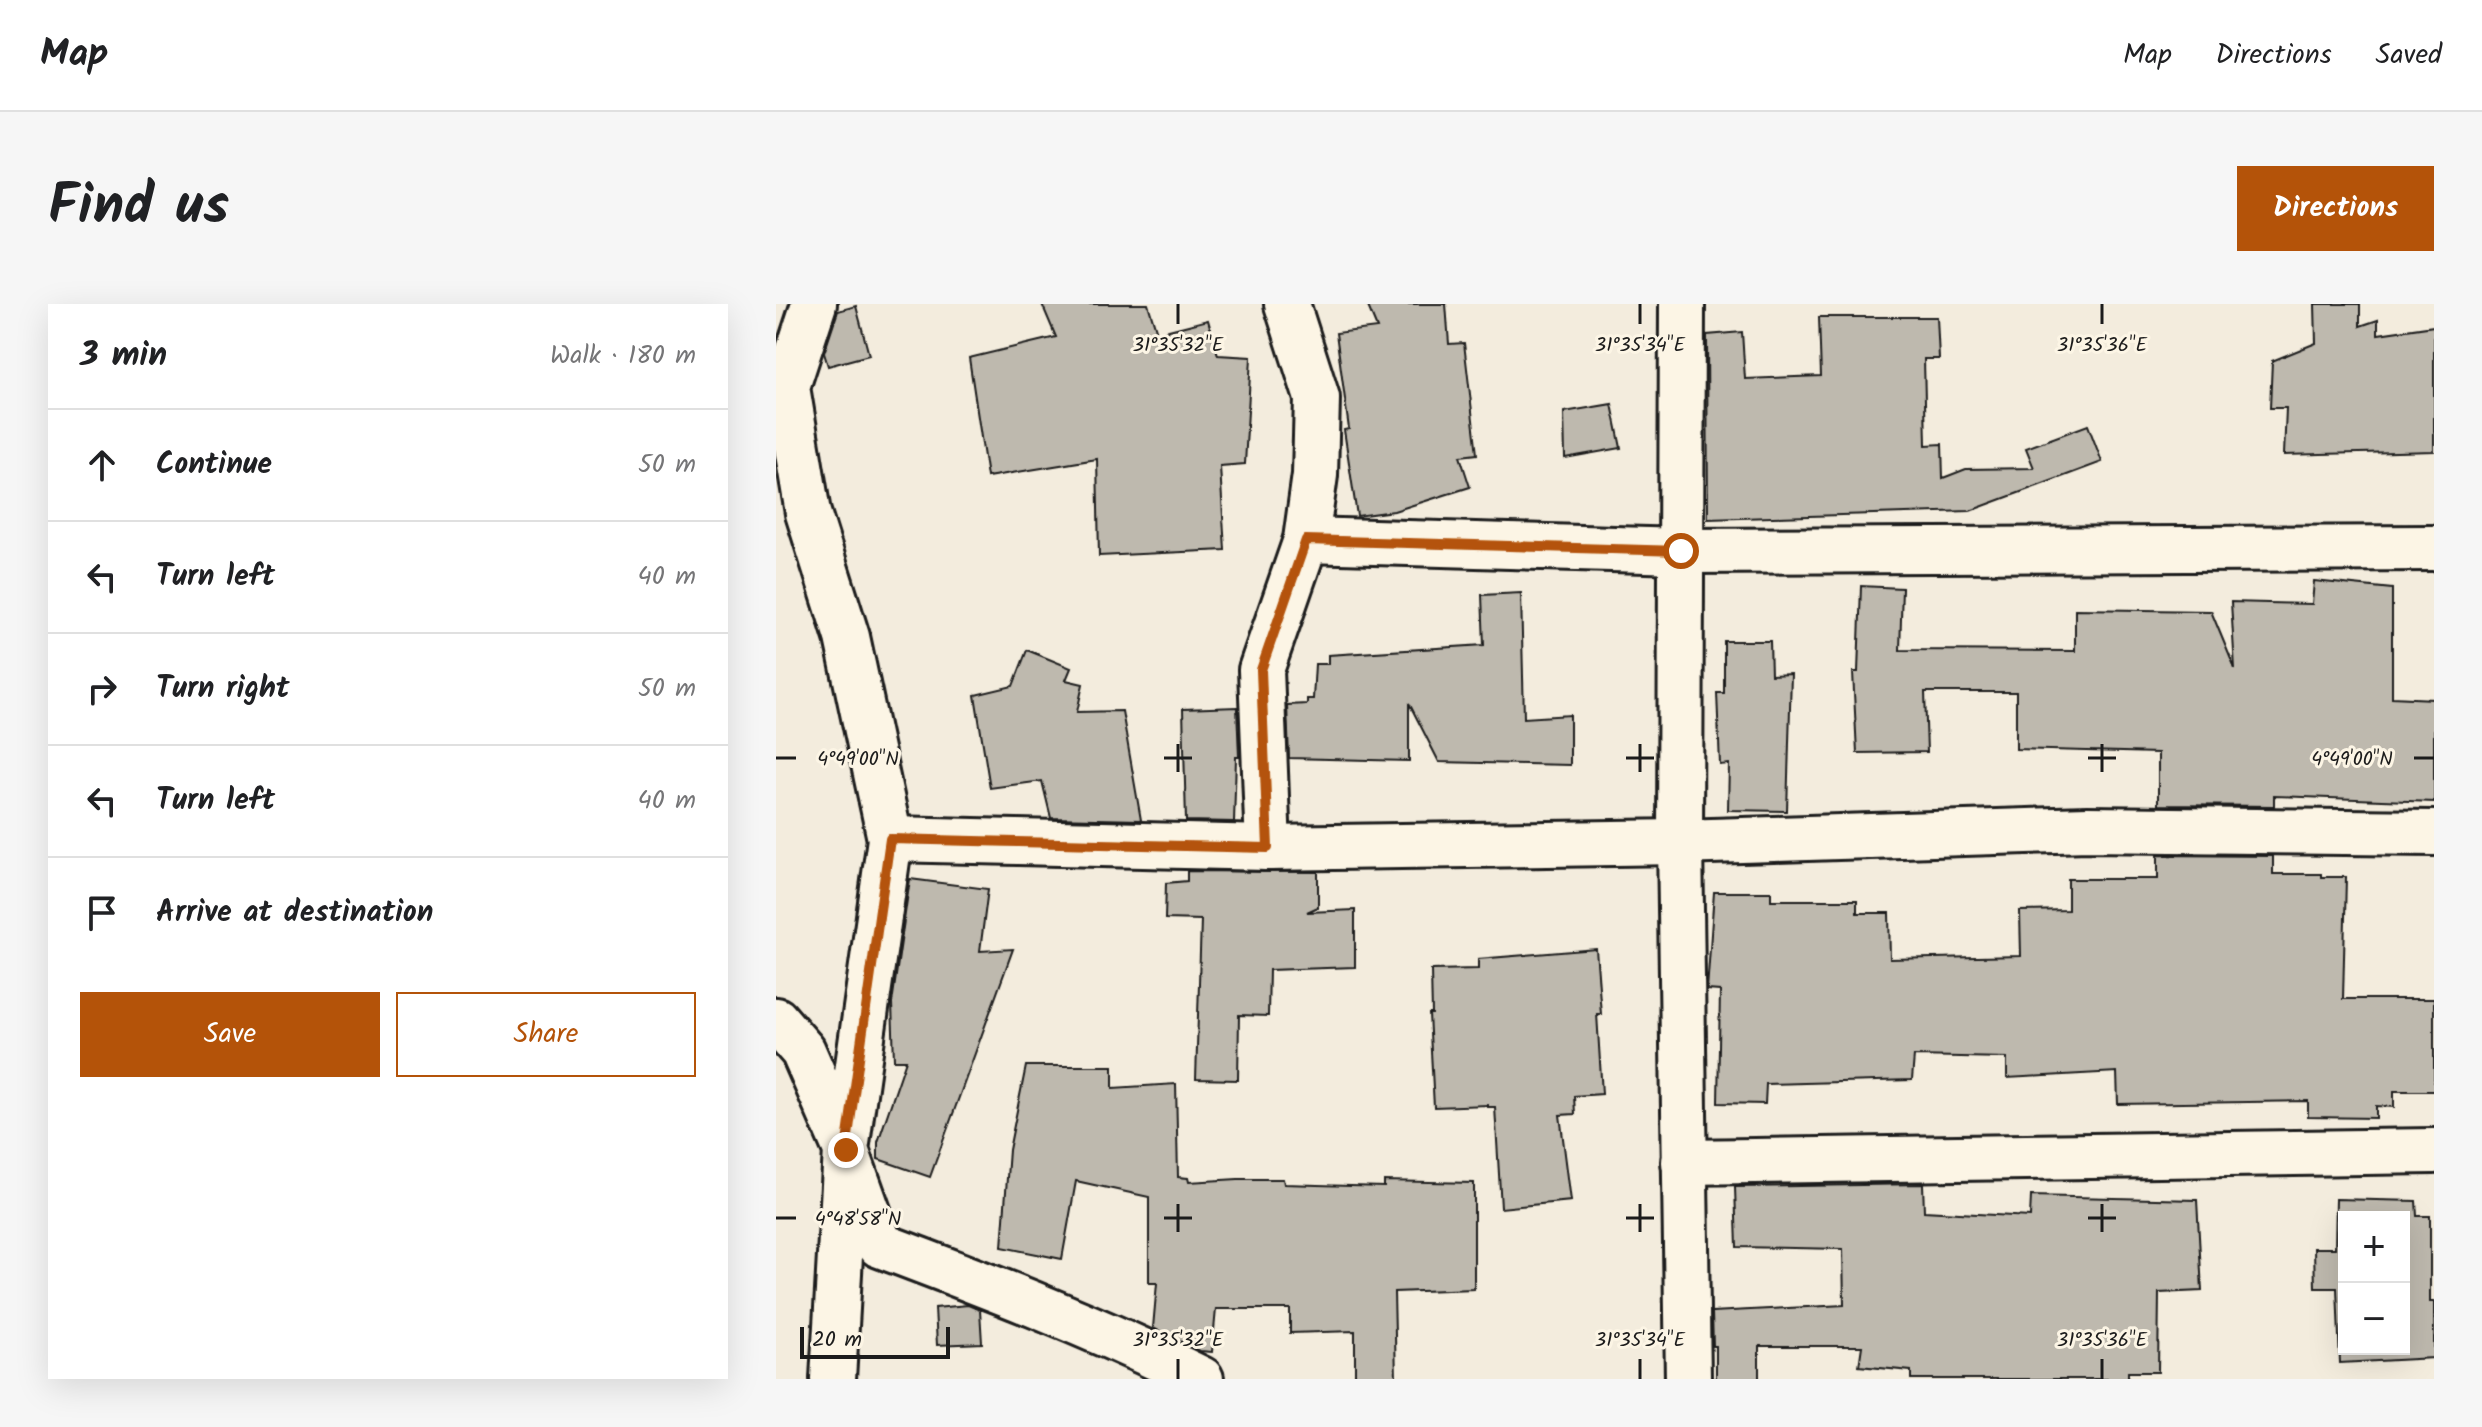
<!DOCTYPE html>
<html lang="en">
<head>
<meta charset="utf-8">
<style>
	:root { --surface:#fff; --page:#f6f6f6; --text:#202124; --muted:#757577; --line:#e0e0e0; --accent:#b45309 }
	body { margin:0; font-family:Kalam,sans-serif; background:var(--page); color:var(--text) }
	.controls { position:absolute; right:24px; bottom:24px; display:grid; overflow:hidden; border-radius:0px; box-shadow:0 8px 32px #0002 }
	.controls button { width:72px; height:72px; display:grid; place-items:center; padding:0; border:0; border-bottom:2px solid var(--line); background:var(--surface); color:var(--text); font:40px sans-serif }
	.scale { position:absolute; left:24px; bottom:20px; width:150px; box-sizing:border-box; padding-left:8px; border:4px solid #1c1c1c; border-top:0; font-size:22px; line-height:28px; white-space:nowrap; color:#1c1c1c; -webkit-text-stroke:6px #fcf5e5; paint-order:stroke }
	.stop { position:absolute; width:24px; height:24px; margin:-18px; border:6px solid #b45309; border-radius:50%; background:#fff }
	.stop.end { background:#b45309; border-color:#fff; box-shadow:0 2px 8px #0008 }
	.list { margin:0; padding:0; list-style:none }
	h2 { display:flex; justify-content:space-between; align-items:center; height:104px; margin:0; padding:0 32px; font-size:34px }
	h2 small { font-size:26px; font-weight:400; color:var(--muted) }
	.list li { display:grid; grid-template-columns:52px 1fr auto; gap:24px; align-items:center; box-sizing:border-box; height:112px; padding:0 32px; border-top:2px solid var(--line) }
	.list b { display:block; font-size:30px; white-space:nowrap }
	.list em { font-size:26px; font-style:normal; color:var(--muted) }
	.actions { display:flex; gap:16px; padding:24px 32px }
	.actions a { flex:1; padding:18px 0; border:2px solid var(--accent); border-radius:0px; text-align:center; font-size:28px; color:var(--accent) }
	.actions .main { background:var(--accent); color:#fff }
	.icon { flex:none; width:44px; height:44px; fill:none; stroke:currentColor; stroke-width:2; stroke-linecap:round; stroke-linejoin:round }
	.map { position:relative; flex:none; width:1658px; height:1075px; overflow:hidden; border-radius:0px }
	header { display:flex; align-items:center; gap:48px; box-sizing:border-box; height:112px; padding:0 40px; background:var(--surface); border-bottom:2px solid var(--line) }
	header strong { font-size:38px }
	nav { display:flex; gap:44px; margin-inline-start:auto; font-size:28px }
	.intro { display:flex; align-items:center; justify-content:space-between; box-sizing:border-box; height:192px; padding:0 48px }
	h1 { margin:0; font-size:56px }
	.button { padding:20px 36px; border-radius:0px; background:var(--accent); color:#fff; font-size:28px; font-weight:700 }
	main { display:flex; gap:48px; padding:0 48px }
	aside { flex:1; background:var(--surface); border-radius:0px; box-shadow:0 8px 32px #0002 }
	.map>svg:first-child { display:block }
	.building { fill:#beb9ae; stroke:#1c1c1c; stroke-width:2; fill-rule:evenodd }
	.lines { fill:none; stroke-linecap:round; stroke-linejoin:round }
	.minor-casing { stroke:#1c1c1c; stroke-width:50 }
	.minor { stroke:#fcf5e5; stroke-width:44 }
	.route { stroke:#b45309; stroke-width:10 }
	.ticks { fill:none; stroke:#1c1c1c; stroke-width:3 }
	.ticks-label { font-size:20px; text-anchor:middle; fill:#1c1c1c; stroke:#fcf5e5; stroke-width:6; stroke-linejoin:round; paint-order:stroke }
</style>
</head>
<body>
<header>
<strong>Map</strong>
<nav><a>Map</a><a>Directions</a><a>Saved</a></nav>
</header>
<div class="intro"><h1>Find us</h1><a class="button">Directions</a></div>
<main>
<aside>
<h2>3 min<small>Walk · 180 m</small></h2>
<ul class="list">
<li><svg class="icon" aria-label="ahead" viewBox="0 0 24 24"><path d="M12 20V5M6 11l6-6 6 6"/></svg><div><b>Continue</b></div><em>50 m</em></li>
<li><svg class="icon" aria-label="left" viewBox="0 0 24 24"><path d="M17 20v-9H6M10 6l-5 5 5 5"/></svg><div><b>Turn left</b></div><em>40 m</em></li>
<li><svg class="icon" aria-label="right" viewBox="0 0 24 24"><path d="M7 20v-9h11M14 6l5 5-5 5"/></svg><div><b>Turn right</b></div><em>50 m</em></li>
<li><svg class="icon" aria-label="left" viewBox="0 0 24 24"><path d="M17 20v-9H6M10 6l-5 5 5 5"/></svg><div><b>Turn left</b></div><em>40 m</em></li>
<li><svg class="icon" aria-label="arrive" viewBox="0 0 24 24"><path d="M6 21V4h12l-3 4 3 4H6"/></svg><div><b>Arrive at destination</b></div></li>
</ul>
<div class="actions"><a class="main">Save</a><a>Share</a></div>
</aside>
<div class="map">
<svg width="1658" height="1075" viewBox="0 0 1658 1075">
	<rect width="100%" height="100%" fill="#f3ecdd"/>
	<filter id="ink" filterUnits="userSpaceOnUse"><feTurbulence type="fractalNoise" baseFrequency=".0125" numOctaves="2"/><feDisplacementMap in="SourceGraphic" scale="16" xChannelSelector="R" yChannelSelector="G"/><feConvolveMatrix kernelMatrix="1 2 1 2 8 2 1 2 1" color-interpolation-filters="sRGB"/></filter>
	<g filter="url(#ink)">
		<g class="building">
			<path d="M 266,0 L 372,0 L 381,29 L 432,16 L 442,51 L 475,53 L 469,160 L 444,162 L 449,246 L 323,252 L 321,155 L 211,173 L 193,54 L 280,33 Z"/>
			<path d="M 591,0 L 670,0 L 673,40 L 688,39 L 701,150 L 684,152 L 694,183 L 618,207 L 581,212 L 568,126 L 573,125 L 560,29 L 601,24 Z"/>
			<path d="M 1539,0 L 1584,0 L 1584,22 L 1602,16 L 1602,30 L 1658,22 L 1658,147 L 1508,151 L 1510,104 L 1494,104 L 1496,57 L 1540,39 Z"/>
			<path d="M 80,2 L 93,51 L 52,62 L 48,49 L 62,7 Z"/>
			<path d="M 1043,13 L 1161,13 L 1163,55 L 1148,55 L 1150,141 L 1166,140 L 1167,174 L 1190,165 L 1258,164 L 1250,144 L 1312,121 L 1326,158 L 1194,207 L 932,215 L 931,31 L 966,28 L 969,75 L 1045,72 Z"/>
			<path d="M 836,100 L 845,144 L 789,154 L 788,108 Z"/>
			<path d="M 1538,277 L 1616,285 L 1616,393 L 1658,395 L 1658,498 L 1498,492 L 1498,502 L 1382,501 L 1382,449 L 1240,445 L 1240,388 L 1149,388 L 1151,448 L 1081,449 L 1077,368 L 1082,368 L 1085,282 L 1126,284 L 1124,346 L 1299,347 L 1299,305 L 1435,307 L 1459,365 L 1455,298 L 1536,300 Z"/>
			<path d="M 745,289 L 748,414 L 794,411 L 794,461 L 663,458 L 633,399 L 633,457 L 513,454 L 511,401 L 531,400 L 531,395 L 537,395 L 539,360 L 552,360 L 552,351 L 708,341 L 706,291 Z"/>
			<path d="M 948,337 L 994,337 L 995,371 L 1015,370 L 1011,507 L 952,506 L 953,460 L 944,461 L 941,389 L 948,389 Z"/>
			<path d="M 251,346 L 295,364 L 290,376 L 307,380 L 301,408 L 346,407 L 365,516 L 275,514 L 266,477 L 214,484 L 199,391 L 237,382 Z"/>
			<path d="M 461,403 L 463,453 L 460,453 L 458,518 L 410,517 L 407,405 Z"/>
			<path d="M 1382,551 L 1497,552 L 1497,570 L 1545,570 L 1545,573 L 1570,573 L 1567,695 L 1658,695 L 1658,787 L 1618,787 L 1618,803 L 1600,802 L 1600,814 L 1532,813 L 1532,797 L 1342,800 L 1341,768 L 1231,774 L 1231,754 L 1138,752 L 1136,776 L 990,780 L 989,800 L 942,799 L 944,687 L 931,686 L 938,588 L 995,588 L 995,596 L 1081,596 L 1081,609 L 1113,609 L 1114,655 L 1245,652 L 1244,607 L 1292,606 L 1292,575 L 1382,575 Z"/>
			<path d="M 411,567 L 542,568 L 542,603 L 531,608 L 579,606 L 579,663 L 493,666 L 492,712 L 463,711 L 462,776 L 420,775 L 425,616 L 389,615 L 390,579 L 411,577 Z"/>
			<path d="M 134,575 L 212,585 L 204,647 L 237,645 L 154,873 L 102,855 L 102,838 L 130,756 L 118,756 L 116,699 Z"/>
			<path d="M 820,645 L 825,710 L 821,710 L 826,790 L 798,792 L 799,810 L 784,811 L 795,897 L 725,904 L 719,803 L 712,803 L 712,801 L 658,803 L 653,710 L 656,710 L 655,666 L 702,665 L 702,655 Z"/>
			<path d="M 250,762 L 337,762 L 337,784 L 400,780 L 402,873 L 412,874 L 413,878 L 462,875 L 507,875 L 508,880 L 608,883 L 608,877 L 698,879 L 698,985 L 618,988 L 620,1075 L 579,1075 L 579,1027 L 514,1029 L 514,1005 L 440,1005 L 436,1048 L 424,1047 L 377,1024 L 381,979 L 373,979 L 373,893 L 300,877 L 286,955 L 226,943 L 233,846 Z"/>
			<path d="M 1147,880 L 1148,907 L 1254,913 L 1255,892 L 1421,896 L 1426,987 L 1383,989 L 1382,1068 L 1352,1068 L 1352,1075 L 1135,1075 L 1135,1067 L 1083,1062 L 1086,1042 L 983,1042 L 983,1075 L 940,1075 L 940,1042 L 937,1042 L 936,1008 L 1068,1001 L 1067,945 L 961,943 L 959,883 Z"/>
			<path d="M 1560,895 L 1640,897 L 1641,912 L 1654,912 L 1654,998 L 1658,998 L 1658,1054 L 1564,1059 L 1561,984 L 1539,984 L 1538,944 L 1559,944 ZM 1568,913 L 1628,913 L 1628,1045 L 1568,1045 Z"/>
			<path d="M 192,1001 L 204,1006 L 206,1039 L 161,1041 L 159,1004 Z"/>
		</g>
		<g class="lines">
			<g class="minor-casing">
				<g id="minor">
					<path d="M 38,0 L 11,83 L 32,209 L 71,333 L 114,535 L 70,846 L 104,941 C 213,982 321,1023 425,1075"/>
					<path d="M 906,0 L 904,538 L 912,1075"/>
					<path d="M 530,236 L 905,247 L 1658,244"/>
					<path d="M 114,535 L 492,544 L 904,538 L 1312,525 L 1658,529"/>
					<path d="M 492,544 L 485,366 L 530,236 L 539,171 L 541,94 L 511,0"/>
					<path d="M 0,716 L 27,747 L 70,846 L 57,1075"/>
					<path d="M 908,858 L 1658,847"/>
				</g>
			</g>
			<use href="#minor" class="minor"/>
		</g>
	</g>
	<g class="lines" filter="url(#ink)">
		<path class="route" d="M 70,846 L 114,535 L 492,544 L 485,366 L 530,236 L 905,247"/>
	</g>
	<path class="ticks" d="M 402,0 L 402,20M 864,0 L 864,20M 1326,0 L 1326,20M 402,440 L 402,468M 864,440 L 864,468M 1326,440 L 1326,468M 0,454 L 20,454M 388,454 L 416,454M 850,454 L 878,454M 1312,454 L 1340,454M 1638,454 L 1658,454M 402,900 L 402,928M 864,900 L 864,928M 1326,900 L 1326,928M 0,914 L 20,914M 388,914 L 416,914M 850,914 L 878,914M 1312,914 L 1340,914M 402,1055 L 402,1075M 864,1055 L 864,1075M 1326,1055 L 1326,1075"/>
	<g class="ticks-label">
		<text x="402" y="47">31°35'32"E</text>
		<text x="864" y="47">31°35'34"E</text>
		<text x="1326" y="47">31°35'36"E</text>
		<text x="82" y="461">4°49'00"N</text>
		<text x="1576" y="461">4°49'00"N</text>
		<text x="82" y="921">4°48'58"N</text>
		<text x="402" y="1042">31°35'32"E</text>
		<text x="864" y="1042">31°35'34"E</text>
		<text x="1326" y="1042">31°35'36"E</text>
	</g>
</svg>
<div class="controls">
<button>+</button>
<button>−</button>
</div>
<div class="scale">20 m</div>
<div class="stop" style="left:905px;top:247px"></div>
<div class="stop end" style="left:70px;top:846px"></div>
</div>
</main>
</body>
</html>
